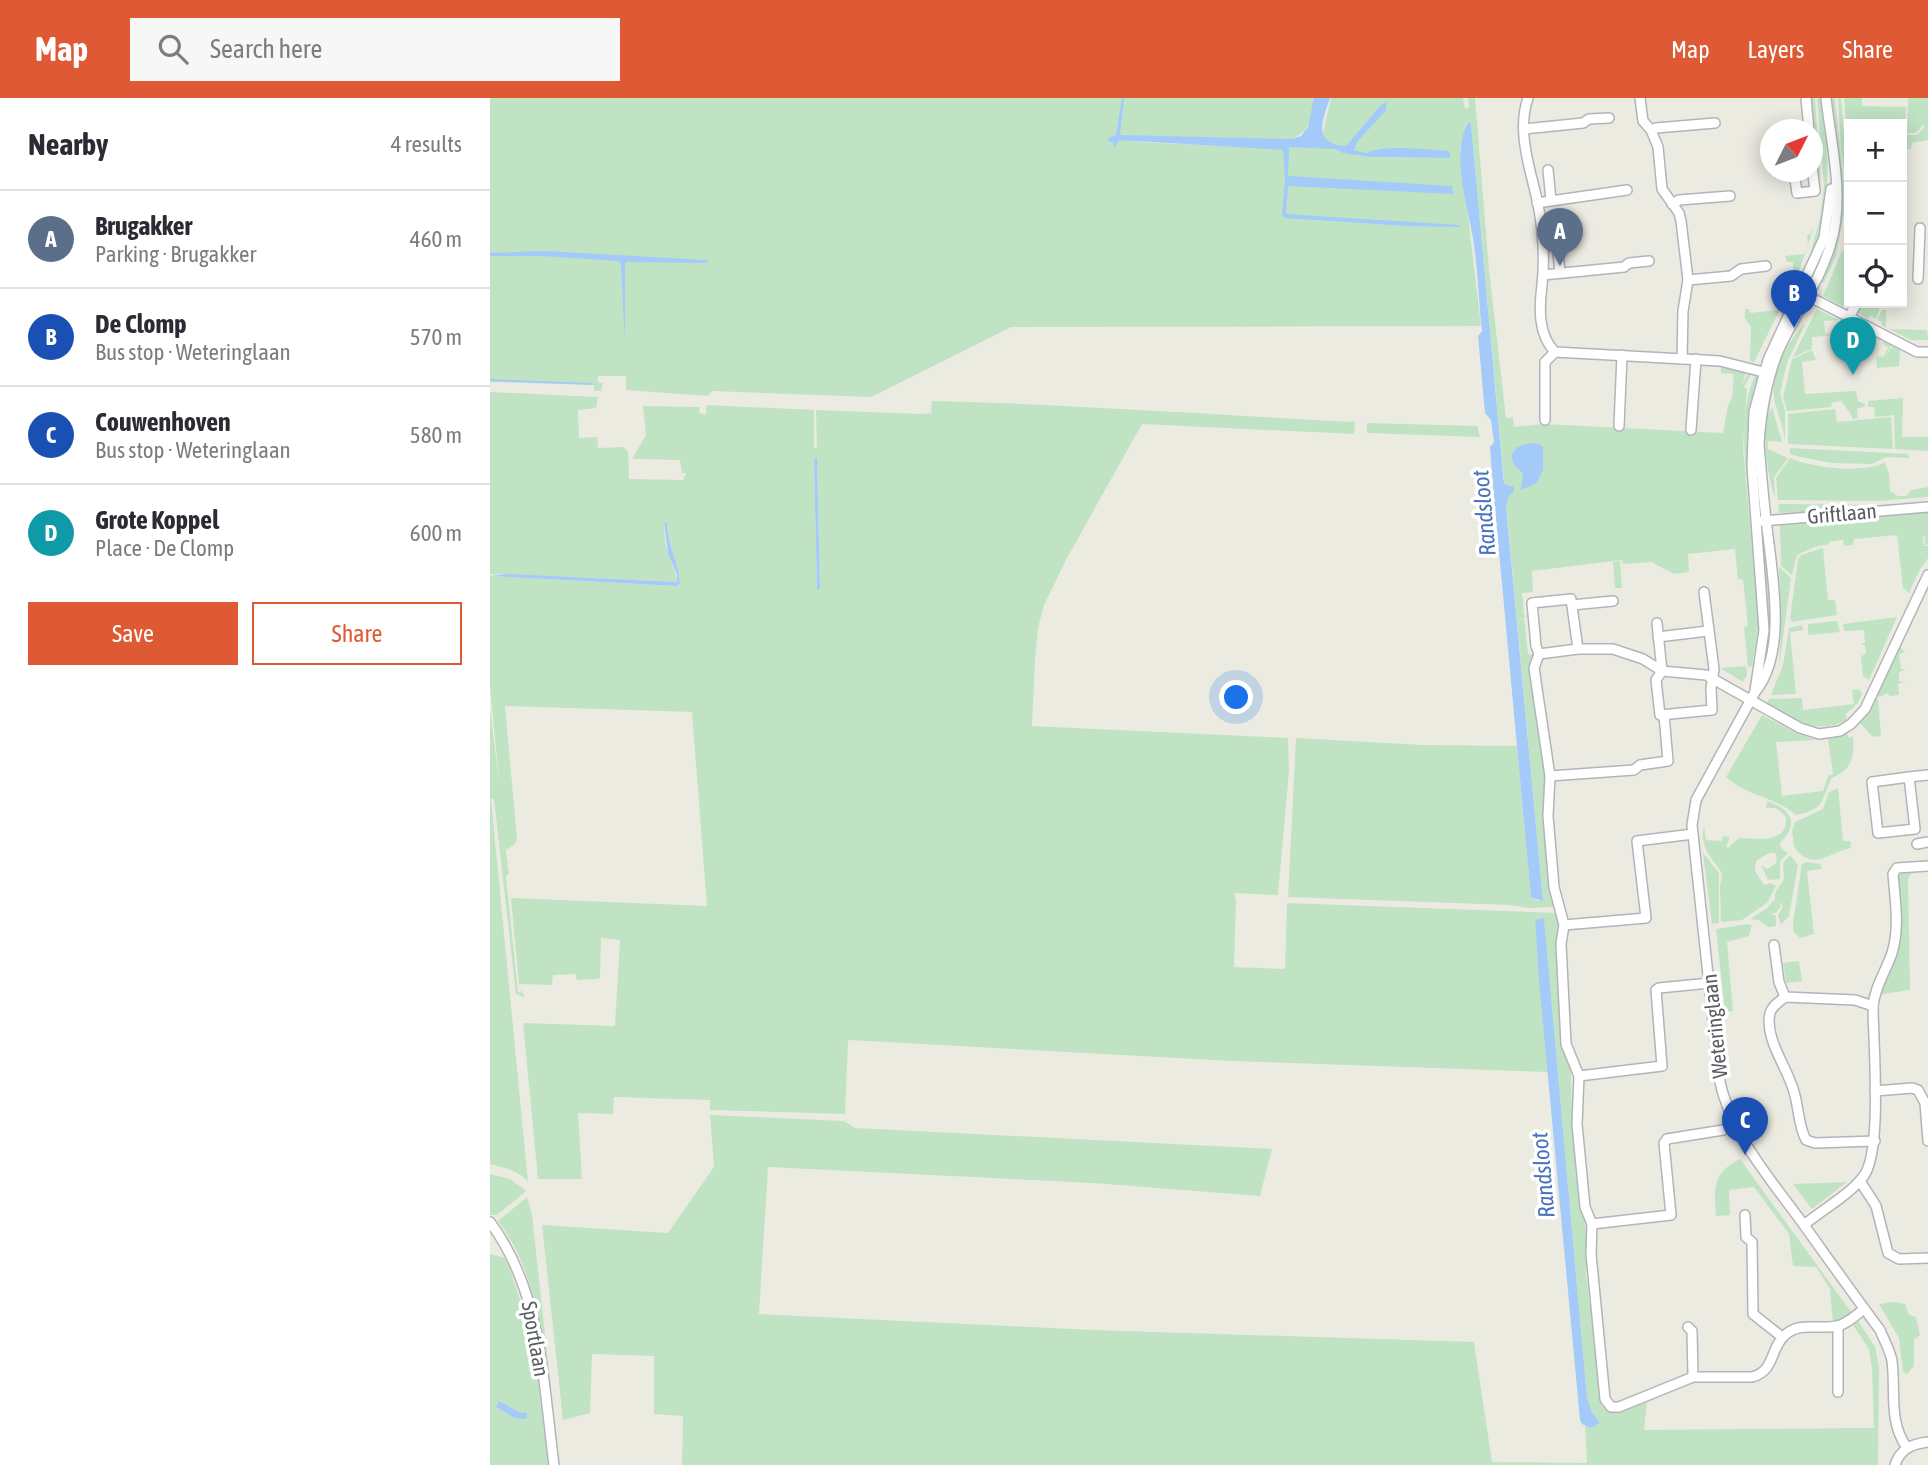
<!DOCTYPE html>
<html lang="en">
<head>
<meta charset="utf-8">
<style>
	:root { --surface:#fff; --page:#f7f7f7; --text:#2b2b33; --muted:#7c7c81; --line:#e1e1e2; --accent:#df5935 }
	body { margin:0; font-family:"Asap Condensed",sans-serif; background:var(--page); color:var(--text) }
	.controls { position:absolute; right:21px; top:21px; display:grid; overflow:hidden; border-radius:0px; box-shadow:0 4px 18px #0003 }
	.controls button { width:63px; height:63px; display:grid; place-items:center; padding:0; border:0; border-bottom:2px solid var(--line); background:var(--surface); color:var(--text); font:35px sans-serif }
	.compass { position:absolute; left:1270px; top:21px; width:63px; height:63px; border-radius:50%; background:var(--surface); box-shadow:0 4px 18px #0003; rotate:48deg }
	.you { position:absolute; left:747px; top:600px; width:24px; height:24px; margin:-18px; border:5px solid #fff; border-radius:50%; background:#1a73e8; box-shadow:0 0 0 10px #1a73e833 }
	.badge { display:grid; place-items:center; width:46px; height:46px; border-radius:50%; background:var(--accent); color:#fff; font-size:23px; font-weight:700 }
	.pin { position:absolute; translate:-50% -58px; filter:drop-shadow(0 2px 4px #0008) }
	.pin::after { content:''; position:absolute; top:37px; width:24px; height:21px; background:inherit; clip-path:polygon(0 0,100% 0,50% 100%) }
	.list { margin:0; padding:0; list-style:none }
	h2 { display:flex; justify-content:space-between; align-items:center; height:91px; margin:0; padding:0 28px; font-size:30px }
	h2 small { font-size:23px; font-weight:400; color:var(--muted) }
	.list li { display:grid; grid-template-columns:46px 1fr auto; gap:21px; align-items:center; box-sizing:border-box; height:98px; padding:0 28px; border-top:2px solid var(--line) }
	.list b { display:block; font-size:26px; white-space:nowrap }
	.list p { margin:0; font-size:23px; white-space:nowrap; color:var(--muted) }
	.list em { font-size:23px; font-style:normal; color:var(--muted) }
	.actions { display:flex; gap:14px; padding:21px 28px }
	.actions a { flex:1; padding:16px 0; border:2px solid var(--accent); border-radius:0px; text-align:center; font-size:24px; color:var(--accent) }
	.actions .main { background:var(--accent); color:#fff }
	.icon { flex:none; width:38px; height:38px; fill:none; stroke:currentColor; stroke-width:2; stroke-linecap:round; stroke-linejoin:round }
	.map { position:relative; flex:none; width:1438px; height:1367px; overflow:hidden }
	header { display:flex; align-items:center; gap:42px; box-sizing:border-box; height:98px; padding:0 35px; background:var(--accent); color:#fff }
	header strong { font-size:33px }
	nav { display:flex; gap:38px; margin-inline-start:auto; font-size:24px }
	.search { width:490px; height:63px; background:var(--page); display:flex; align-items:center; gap:18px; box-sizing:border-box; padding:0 24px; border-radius:0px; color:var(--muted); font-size:26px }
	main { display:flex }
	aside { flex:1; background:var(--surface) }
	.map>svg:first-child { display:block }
	.green { fill:#c0e3c4; fill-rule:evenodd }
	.water { fill:#a4cafa }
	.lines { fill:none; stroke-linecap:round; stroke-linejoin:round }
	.minor-casing { stroke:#b3b4b9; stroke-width:12 }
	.minor { stroke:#fff; stroke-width:9 }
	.labels { text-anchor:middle; stroke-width:7; stroke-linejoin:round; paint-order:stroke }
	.street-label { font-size:21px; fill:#5a5d62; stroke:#fff }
	.water-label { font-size:23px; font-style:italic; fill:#4972bc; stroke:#fff }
</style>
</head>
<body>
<header>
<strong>Map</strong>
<div class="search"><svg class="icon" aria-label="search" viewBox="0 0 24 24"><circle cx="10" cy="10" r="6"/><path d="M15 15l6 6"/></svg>Search here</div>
<nav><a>Map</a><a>Layers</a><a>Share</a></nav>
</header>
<main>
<aside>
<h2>Nearby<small>4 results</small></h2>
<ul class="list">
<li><span class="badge" style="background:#5c6f8a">A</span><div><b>Brugakker</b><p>Parking · Brugakker</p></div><em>460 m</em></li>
<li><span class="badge" style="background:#1a4fb4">B</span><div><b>De Clomp</b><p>Bus stop · Weteringlaan</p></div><em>570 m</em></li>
<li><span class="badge" style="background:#1a4fb4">C</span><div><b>Couwenhoven</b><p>Bus stop · Weteringlaan</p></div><em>580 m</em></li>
<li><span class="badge" style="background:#0f9aa8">D</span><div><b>Grote Koppel</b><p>Place · De Clomp</p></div><em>600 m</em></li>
</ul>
<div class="actions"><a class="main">Save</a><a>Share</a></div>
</aside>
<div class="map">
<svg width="1438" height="1367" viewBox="0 0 1438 1367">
	<rect width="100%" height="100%" fill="#ecebe2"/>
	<g class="green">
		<path d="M 0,0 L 824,0 C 824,19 819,35 801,41 L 629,38 L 650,44 L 792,51 L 832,39 L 841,0 L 973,0 L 974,8 L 977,11 L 979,8 L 978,0 L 985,0 L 999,172 L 1016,320 L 1023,319 L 1024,329 L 1053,326 L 1233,335 L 1238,307 L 1242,300 L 1244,276 L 1231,275 L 1231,269 L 1256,274 L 1252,288 L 1259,273 L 1262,274 L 1254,289 L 1257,291 L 1253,349 L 1269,524 L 1262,568 L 1258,569 L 1254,529 L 1258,528 L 1253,482 L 1248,481 L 1245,451 L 1198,456 L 1199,474 L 1184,476 L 1161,464 L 1133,466 L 1132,462 L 1042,473 L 1043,494 L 1032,495 L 1034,517 L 1039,518 L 1034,519 L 1038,556 L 1043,557 L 1040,562 L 1040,573 L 1056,690 L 1065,809 L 1039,810 L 1019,807 L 798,799 L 806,640 L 933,647 L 1027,648 L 1041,800 L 1048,803 L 1053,802 L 981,26 L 976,25 L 970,50 L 991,228 L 521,229 L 381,299 L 222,293 L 218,298 L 136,292 L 136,278 L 108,278 L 108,285 L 113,285 L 111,293 L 104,293 L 104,287 L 0,284 ZM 864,50 L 864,52 L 877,55 C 895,46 936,53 958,53 L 960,60 L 881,59 L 848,53 Z"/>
		<path d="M 1319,0 L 1325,0 L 1331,87 L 1331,82 L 1327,83 Z"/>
		<path d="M 1327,0 L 1332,0 C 1338,60 1343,96 1325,155 L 1321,153 L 1330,120 L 1334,88 Z"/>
		<path d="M 1341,0 L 1345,0 L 1356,106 L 1346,158 L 1334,185 L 1328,182 L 1336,167 L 1349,90 Z"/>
		<path d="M 1348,0 L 1351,0 L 1359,104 L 1351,52 Z"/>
		<path d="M 1354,0 L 1372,0 L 1372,8 L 1416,9 L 1415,43 L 1412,43 L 1412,26 L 1359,26 L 1359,54 Z"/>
		<path d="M 1418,0 L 1438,0 L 1438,54 L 1438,42 L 1422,45 L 1421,51 L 1416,51 L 1415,65 L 1412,65 L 1412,46 L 1417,45 L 1417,37 L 1427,37 L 1435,28 L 1433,27 L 1426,35 L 1417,35 Z"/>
		<path d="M 1322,132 L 1323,132 L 1308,176 L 1303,174 L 1303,164 L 1297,164 L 1295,158 L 1314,156 L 1318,148 L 1317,137 L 1321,136 Z"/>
		<path d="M 1352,153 L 1359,154 L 1359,205 L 1363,205 L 1358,211 L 1333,198 Z"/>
		<path d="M 1286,187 L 1293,188 L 1294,203 L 1264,264 L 1260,263 L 1261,229 L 1255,220 L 1255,211 L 1259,211 L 1260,215 L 1288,212 Z"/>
		<path d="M 1371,205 L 1387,205 L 1389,213 L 1386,221 L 1380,218 L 1379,221 L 1366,214 Z"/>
		<path d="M 1327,211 L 1349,222 L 1334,223 L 1335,236 L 1350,235 L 1350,229 L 1358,231 L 1359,241 L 1357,236 L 1322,239 L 1322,251 L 1303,259 Z"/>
		<path d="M 1392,212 L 1396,212 L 1396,229 L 1400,231 L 1437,232 L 1438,242 L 1421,242 L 1391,227 L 1392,224 L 1387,222 Z"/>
		<path d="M 1316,224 L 1297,265 L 1290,295 L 1295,313 L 1295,344 C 1294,329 1287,315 1284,300 C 1280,274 1299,241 1316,224 Z"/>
		<path d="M 1394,243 L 1401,247 L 1395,260 L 1402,248 L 1410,252 L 1409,268 L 1387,270 L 1386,258 L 1393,259 L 1398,250 L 1392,245 Z"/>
		<path d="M 1322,252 L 1326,262 L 1312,264 L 1315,296 L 1366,293 L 1368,303 L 1375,306 L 1375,309 L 1367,310 L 1368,320 L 1362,321 L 1361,316 L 1351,303 L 1341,305 L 1342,309 L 1297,313 L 1293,299 L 1302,261 Z"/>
		<path d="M 1266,275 L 1269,280 L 1262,404 L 1260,404 C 1254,364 1248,313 1266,275 Z"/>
		<path d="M 0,294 L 108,299 L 106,310 L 88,312 L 89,340 L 107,339 L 108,350 L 133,349 L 138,353 L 139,381 L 193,382 L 196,375 L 192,375 L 190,362 L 142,361 L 156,337 L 153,308 L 210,309 L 209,315 L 216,317 L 216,307 L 324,312 L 324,350 L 327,350 L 326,312 L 430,316 L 441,315 L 442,303 C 583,306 724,317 865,324 L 864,336 L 652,326 L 577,460 L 554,507 L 548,530 L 545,562 L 542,628 L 798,640 L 799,673 L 788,797 L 744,795 L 746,802 L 744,869 L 795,871 L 797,805 L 1067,815 L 1081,976 L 1082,1025 L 1086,1080 L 1097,1136 L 1096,1177 L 1112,1308 L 1121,1313 L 1157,1302 L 1154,1332 L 1384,1330 L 1382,1270 L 1379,1251 L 1363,1227 L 1368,1223 L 1385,1249 L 1389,1269 L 1388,1367 L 192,1367 L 193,1318 L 164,1316 L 164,1258 L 102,1256 L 100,1315 L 73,1322 L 52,1127 L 178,1135 L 224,1069 L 220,1017 L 354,1023 L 365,1030 L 782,1051 L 770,1098 L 603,1085 L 278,1069 L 269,1216 L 603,1232 L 984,1244 L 1002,1364 L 1097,1365 L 1095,1327 L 1101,1330 L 1110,1325 L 1102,1314 L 1097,1300 L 1054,821 L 1045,823 L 1058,974 L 743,963 L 358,942 L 355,1016 L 220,1012 L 220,1002 L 124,999 L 123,1016 L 88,1015 L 92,1081 L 48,1081 L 33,925 L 125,928 L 130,842 L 111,840 L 110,880 L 107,881 L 87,882 L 85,876 L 63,877 L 62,887 L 29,886 L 21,800 L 217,808 L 202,614 L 15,608 L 27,740 L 25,746 L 16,752 L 15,747 L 19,776 L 16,778 L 28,894 L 31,895 L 31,890 L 35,900 L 26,896 L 4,701 L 1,701 L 38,1084 C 29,1072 14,1070 0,1066 L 0,610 L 10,692 L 0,589 L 0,478 L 186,488 L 190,486 C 189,464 178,449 177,426 L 174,426 C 174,435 175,446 178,456 C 181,466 187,473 187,484 L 0,476 ZM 326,360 L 327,361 L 330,491 L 327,491 L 324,361 Z"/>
		<path d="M 1413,300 L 1412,339 L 1438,339 L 1438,353 L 1405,351 L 1404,317 L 1385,319 L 1384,309 L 1378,309 L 1378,303 Z"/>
		<path d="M 1282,309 L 1292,344 L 1278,343 L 1278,351 L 1298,360 L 1284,379 L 1285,400 C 1278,380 1269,327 1282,309 Z"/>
		<path d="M 1345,311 L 1347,324 L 1401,319 L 1403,351 L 1298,346 L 1298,316 Z"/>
		<path d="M 877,325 L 987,328 L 990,339 L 877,335 Z"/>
		<path d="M 1300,350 L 1418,356 L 1419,360 L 1397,359 L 1381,366 L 1341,365 L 1306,358 L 1300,356 Z"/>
		<path d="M 1300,360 C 1322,370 1375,376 1395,364 L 1399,376 L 1400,393 L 1408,398 L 1416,398 L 1422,392 L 1438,389 L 1438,399 L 1387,403 L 1288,402 L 1286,380 Z"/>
		<path d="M 1438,404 L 1341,413 L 1289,415 L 1288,406 L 1391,407 Z"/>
		<path d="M 1438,413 L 1438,447 L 1435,447 L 1435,438 L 1433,438 L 1434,448 L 1438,448 L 1438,460 L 1430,471 L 1419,495 L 1413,490 L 1407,437 L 1364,441 L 1363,447 L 1354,448 L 1353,442 L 1339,444 L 1339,446 L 1324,449 L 1307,457 L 1302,477 L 1291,468 L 1290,427 Z"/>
		<path d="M 1271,445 L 1276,445 C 1280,487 1288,531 1273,572 L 1278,526 Z"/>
		<path d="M 1333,450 L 1338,502 L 1345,502 L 1347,517 L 1302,524 L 1300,521 L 1308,461 L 1311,457 Z"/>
		<path d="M 1130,463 L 1132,490 L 1125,490 L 1123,464 Z"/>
		<path d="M 1289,469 L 1301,480 L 1289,570 L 1291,527 Z"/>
		<path d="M 1407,519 L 1379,582 L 1373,578 L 1371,558 L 1376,556 L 1375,547 L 1370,546 L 1375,544 L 1374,532 L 1354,533 L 1353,526 Z"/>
		<path d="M 1347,523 L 1350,534 L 1318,537 L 1318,526 Z"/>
		<path d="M 1311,527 L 1314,532 L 1300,534 L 1306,596 L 1281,597 L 1293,567 L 1299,530 Z"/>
		<path d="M 1410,549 L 1415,554 L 1409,556 L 1411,571 L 1416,572 L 1409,574 L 1409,583 L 1415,584 L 1408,586 L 1409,597 L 1399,598 L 1398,595 L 1389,599 L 1386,597 Z"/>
		<path d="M 1256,568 L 1257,577 L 1253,584 L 1230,570 Z"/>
		<path d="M 1369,591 L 1372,596 L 1367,606 L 1356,616 L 1357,622 C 1327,638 1303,621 1277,605 L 1279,601 L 1312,600 L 1313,612 L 1364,606 L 1362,592 Z"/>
		<path d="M 1385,600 L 1388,601 L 1391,638 L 1383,639 L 1369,624 Z"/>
		<path d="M 1272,617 L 1308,636 L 1325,642 L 1286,644 L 1292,698 L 1333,693 L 1338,678 L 1343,676 L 1338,640 L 1356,635 L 1359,640 L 1363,638 C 1364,660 1363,670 1342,680 C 1330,703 1336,711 1306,717 C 1284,698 1258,699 1236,679 Z"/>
		<path d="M 1348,690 L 1353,743 L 1360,743 L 1361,750 C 1339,754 1323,775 1304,749 L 1302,733 L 1305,724 L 1333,711 L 1339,694 Z"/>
		<path d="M 1277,703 C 1301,711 1310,725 1290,745 L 1291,750 L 1298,755 L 1290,763 L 1290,781 L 1278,782 L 1271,767 L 1277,771 L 1285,766 L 1287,761 L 1285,755 L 1279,755 L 1266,763 L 1265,773 L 1274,787 L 1281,785 L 1286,788 L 1277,805 L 1252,822 L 1231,824 L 1230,790 L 1232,775 C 1221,760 1209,748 1214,728 L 1216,742 L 1232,743 L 1233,738 L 1240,739 L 1236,749 L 1238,750 L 1249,740 C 1266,740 1298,747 1296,719 L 1286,710 L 1276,710 Z"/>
		<path d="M 1213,755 L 1229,775 L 1229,825 L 1222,826 Z"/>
		<path d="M 1300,757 L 1308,767 L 1299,818 L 1291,827 L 1288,817 L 1293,808 L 1286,802 L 1291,808 L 1286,815 L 1281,815 L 1286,818 L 1286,828 L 1278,829 L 1269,822 L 1260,821 L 1277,810 L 1285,801 L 1285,795 L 1294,781 L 1293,765 Z"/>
		<path d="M 1316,764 L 1330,766 L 1332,771 L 1317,773 L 1324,836 L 1310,840 L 1303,833 L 1303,825 L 1312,766 Z"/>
		<path d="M 1424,770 L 1418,781 L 1420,892 L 1387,897 L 1400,867 L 1407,775 L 1411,772 Z"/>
		<path d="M 1258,826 L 1262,827 L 1259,838 L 1237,844 L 1243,913 L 1235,914 L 1226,831 Z"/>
		<path d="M 1309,863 L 1312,883 L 1296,885 L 1293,865 Z"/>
		<path d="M 1250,1061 L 1361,1214 L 1346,1224 L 1343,1225 L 1340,1191 L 1326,1169 L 1303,1168 L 1299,1136 L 1264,1089 L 1239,1092 L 1240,1117 L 1226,1118 C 1224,1090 1222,1075 1250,1061 Z"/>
		<path d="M 0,1076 L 20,1081 L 36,1093 L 7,1117 L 0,1117 Z"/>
		<path d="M 1357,1084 L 1322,1111 L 1303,1086 Z"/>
		<path d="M 37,1099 L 42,1116 L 61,1292 L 58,1291 C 51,1233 45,1171 8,1123 Z"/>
		<path d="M 0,1156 L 15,1160 L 18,1166 L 43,1240 L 58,1367 L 0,1367 Z"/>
		<path d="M 1404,1204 L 1415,1206 L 1419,1217 L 1426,1219 L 1430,1237 L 1424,1242 L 1424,1268 L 1417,1276 L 1413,1274 L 1409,1240 L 1389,1206 Z"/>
	</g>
	<g class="water">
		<path d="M 632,0 L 634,0 L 630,37 L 801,41 L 811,38 L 818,29 L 824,0 L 840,0 C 832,24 822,45 856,48 L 890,8 L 896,4 L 896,12 L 867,44 L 864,52 L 877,55 C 894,46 937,52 958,53 L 960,56 L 960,60 L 881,59 L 853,55 L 845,51 L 799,49 L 798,78 L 962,88 L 963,96 L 798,88 L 796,116 L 969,127 L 970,129 L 917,128 L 794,120 L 792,117 L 795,82 L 793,52 L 629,42 L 625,50 L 623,45 L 618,43 L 618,40 L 626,37 Z"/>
		<path d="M 978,24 L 981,26 L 1014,386 L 1024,389 L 1024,393 L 1018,399 L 1016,408 L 1053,803 L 1041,800 L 1003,388 L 1000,349 L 1004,344 L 1001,322 L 995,315 L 988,238 L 992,233 C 988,199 988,163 981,130 C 975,99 962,53 978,24 Z"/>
		<path d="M 55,153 L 217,162 L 218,165 L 135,164 L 135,246 L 131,166 L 128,163 L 53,158 L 0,158 L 0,155 Z"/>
		<path d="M 0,281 L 100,285 L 105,287 L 0,283 Z"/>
		<path d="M 1040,345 L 1049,346 L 1053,349 L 1053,372 L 1047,385 L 1031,392 L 1033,376 L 1024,366 L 1021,357 L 1027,349 Z"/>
		<path d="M 327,360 L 330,491 L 327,491 L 324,361 Z"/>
		<path d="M 174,425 L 177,425 C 177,447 189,464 190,486 L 186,488 L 0,478 L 17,476 L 187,484 L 187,476 L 178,456 Z"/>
		<path d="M 1054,820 L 1097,1300 L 1102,1314 L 1110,1325 L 1101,1330 L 1092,1326 L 1090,1322 L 1049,883 L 1045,822 Z"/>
		<path d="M 9,1303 L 31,1315 L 37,1315 L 37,1321 L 25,1320 L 6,1309 Z"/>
	</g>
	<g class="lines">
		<g class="minor-casing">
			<g id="minor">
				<path d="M 1038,0 C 1026,34 1041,73 1048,106 C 1053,133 1055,160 1052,187 C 1049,210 1048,237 1065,254 L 1230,263 L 1277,275"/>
				<path d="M 1150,0 L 1153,23 L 1161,32 L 1168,49 L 1172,91 L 1189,115 L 1191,123 L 1198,182 L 1193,213 L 1192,261"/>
				<path d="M 1316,0 L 1319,32"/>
				<path d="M 1336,0 C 1341,46 1355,99 1341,145 C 1330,185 1303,218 1287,256 C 1276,285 1271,315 1269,346 C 1271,371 1273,396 1276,421 C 1281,470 1299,554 1265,594 L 1206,702 L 1202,727 L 1229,980 C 1240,1035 1278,1078 1311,1123 C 1337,1159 1363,1196 1390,1232 C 1394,1242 1400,1252 1402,1263 C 1406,1294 1398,1323 1417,1350"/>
				<path d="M 1034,31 L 1093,25 L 1099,21 L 1119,20"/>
				<path d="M 1161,32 L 1166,30 L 1225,25"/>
				<path d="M 1058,72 L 1061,102"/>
				<path d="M 1304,74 L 1307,95 L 1325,93 L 1322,68"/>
				<path d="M 1047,105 L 1137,92"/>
				<path d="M 1182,106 L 1189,102 L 1240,98"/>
				<path d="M 1067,143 L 1070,175"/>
				<path d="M 1053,177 L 1134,169 L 1139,165 L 1159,163"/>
				<path d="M 1428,181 L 1430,130"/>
				<path d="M 1198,182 L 1241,178 L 1251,171 L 1276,168"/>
				<path d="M 1314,196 L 1427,254 L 1438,254"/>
				<path d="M 1359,219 L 1367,205"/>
				<path d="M 1055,322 L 1055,264 L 1065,254"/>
				<path d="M 1129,328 L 1132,257"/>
				<path d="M 1201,332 L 1206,261"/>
				<path d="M 1272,423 L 1438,409"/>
				<path d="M 1082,507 L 1123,503"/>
				<path d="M 1167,525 L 1172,573 L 1166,582 L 1170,617 L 1222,612 L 1221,590 L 1224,571 L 1214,494"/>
				<path d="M 1168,539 L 1218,533"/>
				<path d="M 1088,551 L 1081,501 L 1042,505 L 1046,548 L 1049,556 L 1044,570 L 1060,678 L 1058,718 L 1064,789 L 1074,827 L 1071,846 L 1076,946 L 1089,978 L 1087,1026 L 1095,1109 L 1102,1126 L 1101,1156 L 1115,1301 L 1121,1309 L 1129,1309 L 1203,1279 L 1262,1279 C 1285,1273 1280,1251 1294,1238 C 1309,1223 1328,1232 1346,1228 C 1356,1227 1366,1217 1374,1211"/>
				<path d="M 1049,556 L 1088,551 L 1123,551 L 1153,561 L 1172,573 L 1216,577 L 1310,630 L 1329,636 L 1350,633 L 1361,626 L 1375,611 L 1438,477"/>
				<path d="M 1265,593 L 1274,532 L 1262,368 L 1264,314 L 1278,262 L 1334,140 L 1341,91"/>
				<path d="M 1060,678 L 1144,672 L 1150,667 L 1178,663 L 1174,617"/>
				<path d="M 1419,679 L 1425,731 L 1388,735 L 1382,684 Z"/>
				<path d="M 1419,679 L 1438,677"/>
				<path d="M 1427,746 L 1438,744"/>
				<path d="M 1074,827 L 1156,820 L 1147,743 L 1203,736"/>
				<path d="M 1284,847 L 1289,884 L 1295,899"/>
				<path d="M 1383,908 L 1365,902 L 1295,899 C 1289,904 1282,908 1280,915 C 1274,941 1298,970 1304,994 C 1309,1010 1308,1027 1316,1042 L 1325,1045 L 1385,1043"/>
				<path d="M 1089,978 L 1172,968 L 1166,892 L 1169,890 L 1220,885"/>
				<path d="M 1385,993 L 1422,990 L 1428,992 L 1435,1005 L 1438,1043"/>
				<path d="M 1370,1083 L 1386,1108 L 1398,1155 L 1409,1161 L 1438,1160"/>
				<path d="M 1255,1117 L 1256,1139 L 1262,1144 L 1263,1216 L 1292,1239"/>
				<path d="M 0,1124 C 52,1194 53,1284 64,1367"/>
				<path d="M 1102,1126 L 1181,1117 L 1174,1045 L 1177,1041 L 1233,1032 L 1244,1027"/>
				<path d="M 1314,1127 C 1333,1111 1358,1098 1373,1079 C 1393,1055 1383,944 1383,908 C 1385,888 1396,873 1402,855 C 1410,830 1405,802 1403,776 L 1407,770 L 1438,768"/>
				<path d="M 1348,1228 L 1348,1294"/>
				<path d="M 1198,1229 L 1202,1233 L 1203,1279"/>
				<path d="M 1405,1367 C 1410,1351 1422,1346 1438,1344"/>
			</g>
		</g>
		<use href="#minor" class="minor"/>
	</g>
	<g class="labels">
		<g class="street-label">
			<text transform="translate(1352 416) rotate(-5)" y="7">Griftlaan</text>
			<text transform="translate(1225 928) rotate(-96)" y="7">Weteringlaan</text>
			<text transform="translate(45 1241) rotate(80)" y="7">Sportlaan</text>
		</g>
		<g class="water-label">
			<text transform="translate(994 415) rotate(-95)" y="8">Randsloot</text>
			<text transform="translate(1053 1077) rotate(-95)" y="8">Randsloot</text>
		</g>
	</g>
</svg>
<div class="controls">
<button>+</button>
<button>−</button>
<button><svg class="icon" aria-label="locate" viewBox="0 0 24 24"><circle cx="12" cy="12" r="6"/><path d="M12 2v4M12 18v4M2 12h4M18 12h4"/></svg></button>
</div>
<svg class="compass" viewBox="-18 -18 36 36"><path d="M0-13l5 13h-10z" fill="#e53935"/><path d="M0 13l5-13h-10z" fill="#7c7c81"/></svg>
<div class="you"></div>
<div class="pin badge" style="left:1070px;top:168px;background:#5c6f8a">A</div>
<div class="pin badge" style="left:1304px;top:230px;background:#1a4fb4">B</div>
<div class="pin badge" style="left:1255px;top:1057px;background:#1a4fb4">C</div>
<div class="pin badge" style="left:1363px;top:277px;background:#0f9aa8">D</div>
</div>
</main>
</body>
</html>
